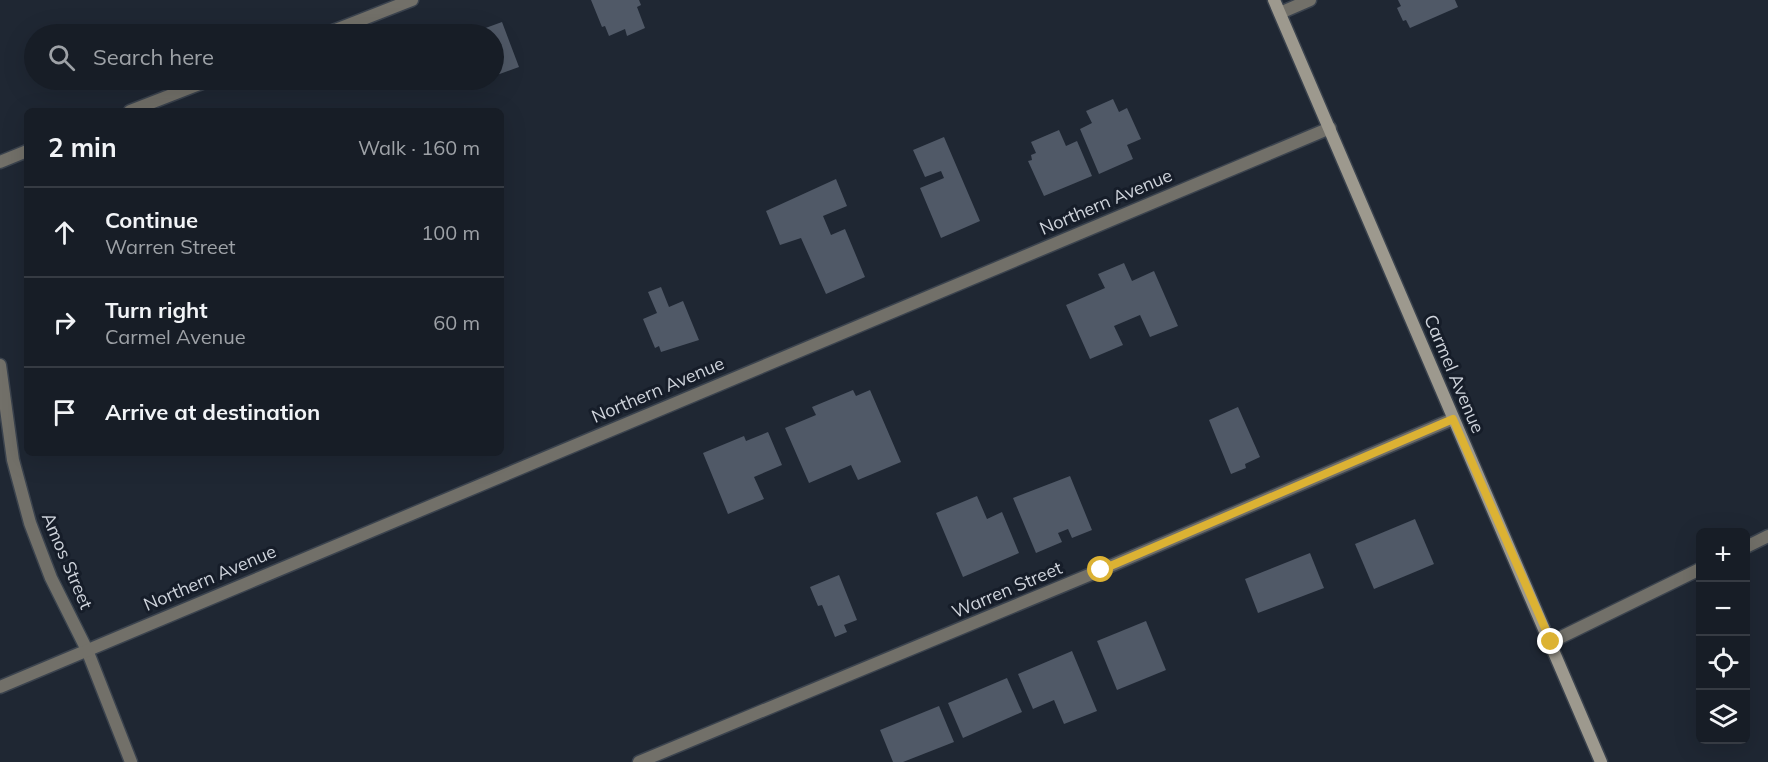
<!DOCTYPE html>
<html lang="en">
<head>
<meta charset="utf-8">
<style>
	:root { --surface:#171d26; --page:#242a32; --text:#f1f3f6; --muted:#9ea2a7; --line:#363b43 }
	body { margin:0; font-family:Mulish,sans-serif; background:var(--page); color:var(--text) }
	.controls { position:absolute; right:18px; bottom:18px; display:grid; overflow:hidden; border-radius:9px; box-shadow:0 6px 24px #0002 }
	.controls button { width:54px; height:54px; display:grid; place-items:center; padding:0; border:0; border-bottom:2px solid var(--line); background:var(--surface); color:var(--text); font:30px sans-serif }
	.stop { position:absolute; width:18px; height:18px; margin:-14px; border:4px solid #dcb233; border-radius:50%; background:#fff }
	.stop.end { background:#dcb233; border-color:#fff; box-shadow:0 2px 6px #0008 }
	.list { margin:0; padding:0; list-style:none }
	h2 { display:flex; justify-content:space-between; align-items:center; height:78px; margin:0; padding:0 24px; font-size:26px }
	h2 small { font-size:20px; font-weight:400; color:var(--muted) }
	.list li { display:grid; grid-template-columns:39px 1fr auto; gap:18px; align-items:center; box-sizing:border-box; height:90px; padding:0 24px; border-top:2px solid var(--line) }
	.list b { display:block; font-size:22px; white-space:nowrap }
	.list p { margin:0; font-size:20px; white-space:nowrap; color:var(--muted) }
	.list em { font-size:20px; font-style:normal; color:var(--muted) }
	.icon { flex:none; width:33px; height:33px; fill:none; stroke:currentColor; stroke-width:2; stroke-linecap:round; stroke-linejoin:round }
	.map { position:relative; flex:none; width:1768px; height:762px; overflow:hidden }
	.search { position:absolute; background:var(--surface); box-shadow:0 6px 24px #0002; left:24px; top:24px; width:480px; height:66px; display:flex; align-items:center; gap:15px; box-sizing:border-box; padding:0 21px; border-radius:33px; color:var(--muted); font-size:22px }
	.panel { position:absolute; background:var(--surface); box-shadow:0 6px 24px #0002; left:24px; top:108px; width:480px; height:348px; border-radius:9px }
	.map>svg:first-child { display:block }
	.building { fill:#505967 }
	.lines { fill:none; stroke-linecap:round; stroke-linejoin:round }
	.minor-casing { stroke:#3b434e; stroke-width:15 }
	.secondary-casing { stroke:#3b434e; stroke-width:15 }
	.minor { stroke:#727069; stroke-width:12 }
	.secondary { stroke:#9d998e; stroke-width:12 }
	.route { stroke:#dcb233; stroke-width:8 }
	.labels { text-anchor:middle; stroke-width:6; stroke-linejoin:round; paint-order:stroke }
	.street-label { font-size:18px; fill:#cfd4dc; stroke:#161d29 }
</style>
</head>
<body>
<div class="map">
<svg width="1768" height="762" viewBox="0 0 1768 762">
	<rect width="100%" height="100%" fill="#1f2733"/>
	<g class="building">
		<path d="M 591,0 L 639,0 L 641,5 L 637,7 L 645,28 L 627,36 L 625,29 L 609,36 L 605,26 L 602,27 Z"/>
		<path d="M 1398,0 L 1455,0 L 1458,7 L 1410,28 L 1406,20 L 1403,21 L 1397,8 L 1401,6 Z"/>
		<path d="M 502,22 L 519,67 L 494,76 L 494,34 L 469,34 Z"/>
		<path d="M 461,80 L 484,80 L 464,87 Z"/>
		<path d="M 1113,99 L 1119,112 L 1127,108 L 1141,139 L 1127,145 L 1133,159 L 1099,174 L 1080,129 L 1092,123 L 1086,111 Z"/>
		<path d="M 1059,130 L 1066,146 L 1077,141 L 1092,176 L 1044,196 L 1028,161 L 1032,160 L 1031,155 L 1036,153 L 1031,142 Z"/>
		<path d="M 944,137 L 980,221 L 941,238 L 920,188 L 944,178 L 941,171 L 925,177 L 913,150 Z"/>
		<path d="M 836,179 L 847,206 L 823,216 L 831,235 L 845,229 L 865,277 L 826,294 L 801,238 L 780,245 L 766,211 Z"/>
		<path d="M 1124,263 L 1132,281 L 1154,271 L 1178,326 L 1150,337 L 1140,315 L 1114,326 L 1123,345 L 1090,359 L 1066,305 L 1105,288 L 1098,274 Z"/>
		<path d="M 661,287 L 669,307 L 683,301 L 699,340 L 661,352 L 659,346 L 655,348 L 643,319 L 657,313 L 648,292 Z"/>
		<path d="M 853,390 L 856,396 L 870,390 L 901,462 L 858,480 L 851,465 L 809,483 L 785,428 L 816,415 L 812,407 Z"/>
		<path d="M 1238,407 L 1260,457 L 1245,464 L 1246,468 L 1231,474 L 1209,420 Z"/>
		<path d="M 768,432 L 782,465 L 754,477 L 764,499 L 728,514 L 703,453 L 744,436 L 746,441 Z"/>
		<path d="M 1070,476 L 1092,530 L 1072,538 L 1068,529 L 1058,533 L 1062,542 L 1036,553 L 1013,498 Z"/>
		<path d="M 977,496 L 987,519 L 1002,512 L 1019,553 L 963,577 L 936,513 Z"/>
		<path d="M 1415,519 L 1434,564 L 1374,589 L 1355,544 Z"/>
		<path d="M 1310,553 L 1324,588 L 1258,613 L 1245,579 Z"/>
		<path d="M 839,575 L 857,620 L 844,625 L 847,632 L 835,637 L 822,605 L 818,606 L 810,587 Z"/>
		<path d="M 1146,621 L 1166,670 L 1117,690 L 1097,641 Z"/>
		<path d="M 1072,651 L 1097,711 L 1064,724 L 1054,700 L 1033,709 L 1018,674 Z"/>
		<path d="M 1007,678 L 1022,712 L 963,738 L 948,703 Z"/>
		<path d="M 939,706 L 954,742 L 903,762 L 893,762 L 880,730 Z"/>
	</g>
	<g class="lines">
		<g class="minor-casing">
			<g id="minor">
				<path d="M 1280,13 L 1310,0"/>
				<path d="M 325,34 L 412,0"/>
				<path d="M 130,111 L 210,80"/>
				<path d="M 0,162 L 27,151"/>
				<path d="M 0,365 L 13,460 L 30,523 L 51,578 L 87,650 L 131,762"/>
				<path d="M 1746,547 L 1768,536"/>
				<path d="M 1551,642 L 1700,569"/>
				<path d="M 0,687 L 1330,128"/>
				<path d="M 639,762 L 1101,570 L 1453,419"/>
			</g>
		</g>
		<g class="secondary-casing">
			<path id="secondary" d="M 1274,0 L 1601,762"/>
		</g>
		<use href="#minor" class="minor"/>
		<use href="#secondary" class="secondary"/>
	</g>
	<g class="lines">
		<path class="route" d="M 1101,570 L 1453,419 L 1551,642"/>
	</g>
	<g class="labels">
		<g class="street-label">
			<text transform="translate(1106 202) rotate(-23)" y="6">Northern Avenue</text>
			<text transform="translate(1454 374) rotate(67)" y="6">Carmel Avenue</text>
			<text transform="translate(658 390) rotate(-23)" y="6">Northern Avenue</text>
			<text transform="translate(67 561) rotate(67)" y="6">Amos Street</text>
			<text transform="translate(210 578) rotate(-23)" y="6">Northern Avenue</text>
			<text transform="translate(1007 590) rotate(-23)" y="6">Warren Street</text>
		</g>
	</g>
</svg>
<div class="controls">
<button>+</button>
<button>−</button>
<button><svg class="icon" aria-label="locate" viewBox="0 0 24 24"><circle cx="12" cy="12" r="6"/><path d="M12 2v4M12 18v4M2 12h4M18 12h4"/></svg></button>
<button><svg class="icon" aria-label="layers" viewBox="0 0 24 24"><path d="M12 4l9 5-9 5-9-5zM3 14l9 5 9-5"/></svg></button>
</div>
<div class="stop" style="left:1101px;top:570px"></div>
<div class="stop end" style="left:1551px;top:642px"></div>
<div class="search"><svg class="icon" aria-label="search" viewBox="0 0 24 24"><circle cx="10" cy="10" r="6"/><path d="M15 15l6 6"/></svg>Search here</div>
<section class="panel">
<h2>2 min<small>Walk · 160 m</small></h2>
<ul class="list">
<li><svg class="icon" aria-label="ahead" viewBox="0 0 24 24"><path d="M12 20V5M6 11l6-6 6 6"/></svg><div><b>Continue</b><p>Warren Street</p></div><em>100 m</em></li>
<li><svg class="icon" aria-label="right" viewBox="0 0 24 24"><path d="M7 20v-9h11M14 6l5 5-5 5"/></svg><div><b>Turn right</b><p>Carmel Avenue</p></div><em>60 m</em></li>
<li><svg class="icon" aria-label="arrive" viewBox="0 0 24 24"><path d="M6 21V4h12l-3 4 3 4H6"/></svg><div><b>Arrive at destination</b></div></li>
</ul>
</section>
</div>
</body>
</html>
